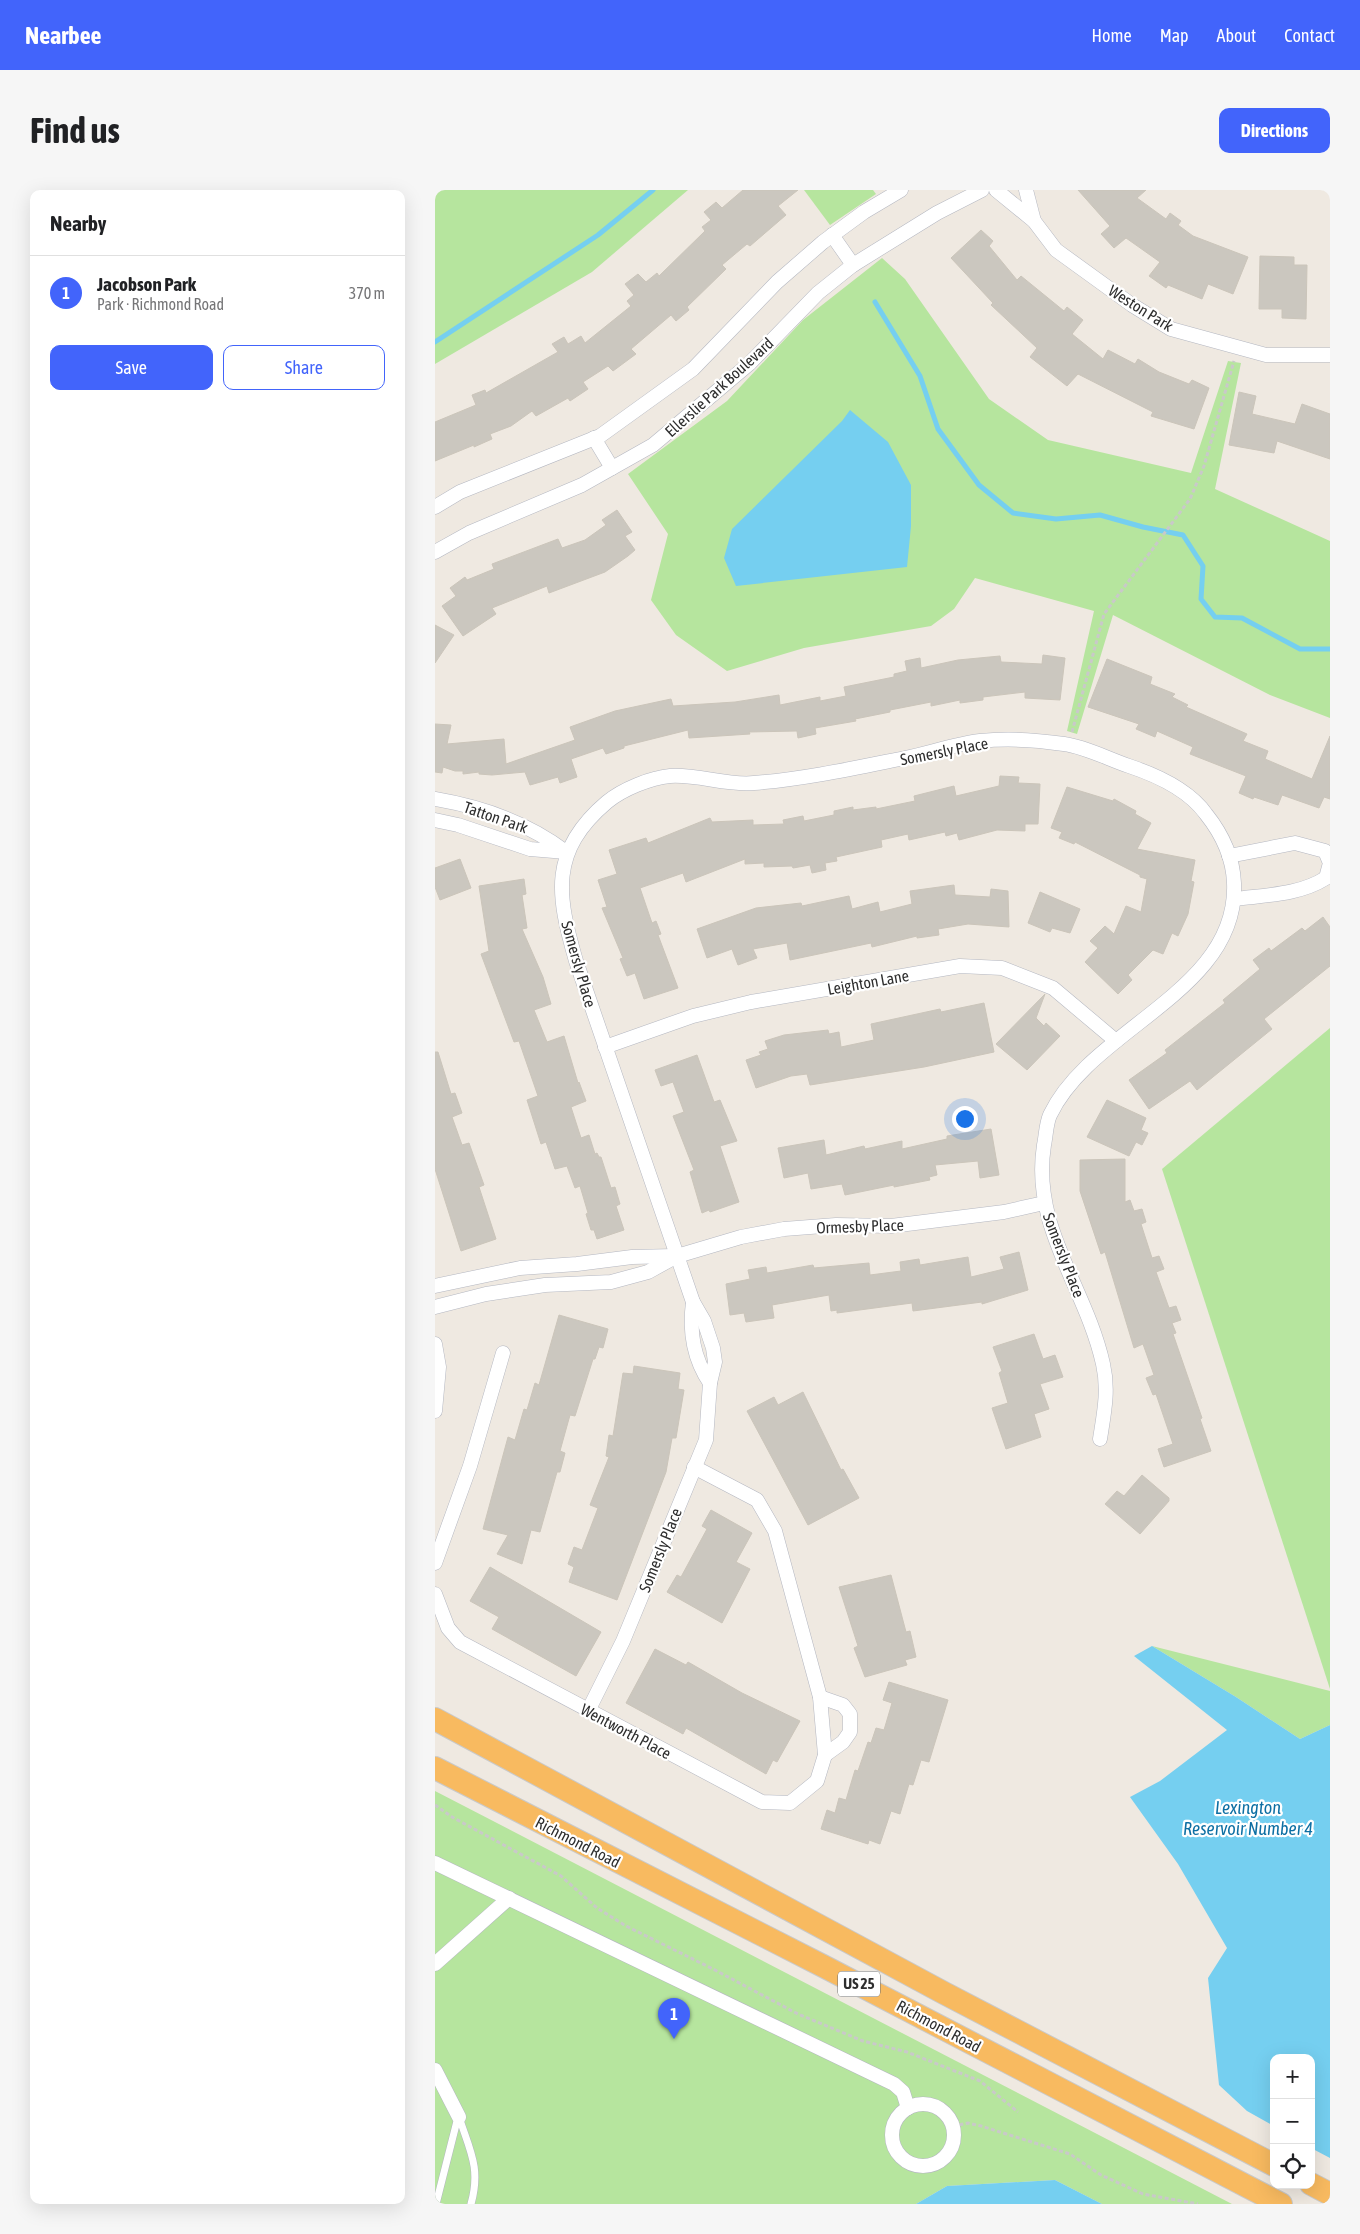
<!DOCTYPE html>
<html lang="en">
<head>
<meta charset="utf-8">
<style>
	:root { --surface:#fff; --page:#f6f6f6; --text:#202124; --muted:#757577; --line:#e0e0e0; --accent:#4264fb }
	body { margin:0; font-family:"Asap Condensed",sans-serif; background:var(--page); color:var(--text) }
	.controls { position:absolute; right:15px; bottom:15px; display:grid; overflow:hidden; border-radius:10px; box-shadow:0 5px 20px #0002 }
	.controls button { width:45px; height:45px; display:grid; place-items:center; padding:0; border:0; border-bottom:1px solid var(--line); background:var(--surface); color:var(--text); font:25px sans-serif }
	.you { position:absolute; left:529px; top:928px; width:18px; height:18px; margin:-12px; border:4px solid #fff; border-radius:50%; background:#1a73e8; box-shadow:0 0 0 8px #1a73e833 }
	.badge { display:grid; place-items:center; width:32px; height:32px; border-radius:50%; background:var(--accent); color:#fff; font-size:16px; font-weight:700 }
	.pin { position:absolute; translate:-50% -41px; filter:drop-shadow(0 1px 2px #0008) }
	.pin::after { content:''; position:absolute; top:26px; width:18px; height:15px; background:inherit; clip-path:polygon(0 0,100% 0,50% 100%) }
	.list { margin:0; padding:0; list-style:none }
	h2 { display:flex; justify-content:space-between; align-items:center; height:65px; margin:0; padding:0 20px; font-size:21px }
	h2 small { font-size:16px; font-weight:400; color:var(--muted) }
	.list li { display:grid; grid-template-columns:32px 1fr auto; gap:15px; align-items:center; box-sizing:border-box; height:75px; padding:0 20px; border-top:1px solid var(--line) }
	.list b { display:block; font-size:19px; white-space:nowrap }
	.list p { margin:0; font-size:16px; white-space:nowrap; color:var(--muted) }
	.list em { font-size:16px; font-style:normal; color:var(--muted) }
	.actions { display:flex; gap:10px; padding:15px 20px }
	.actions a { flex:1; padding:11px 0; border:1px solid var(--accent); border-radius:10px; text-align:center; font-size:18px; color:var(--accent) }
	.actions .main { background:var(--accent); color:#fff }
	.icon { flex:none; width:28px; height:28px; fill:none; stroke:currentColor; stroke-width:2; stroke-linecap:round; stroke-linejoin:round }
	.map { position:relative; flex:none; width:895px; height:2014px; overflow:hidden; border-radius:10px }
	header { display:flex; align-items:center; gap:30px; box-sizing:border-box; height:70px; padding:0 25px; background:var(--accent); color:#fff }
	header strong { font-size:24px }
	nav { display:flex; gap:28px; margin-inline-start:auto; font-size:18px }
	.intro { display:flex; align-items:center; justify-content:space-between; box-sizing:border-box; height:120px; padding:0 30px }
	h1 { margin:0; font-size:35px }
	.button { padding:12px 22px; border-radius:10px; background:var(--accent); color:#fff; font-size:18px; font-weight:700 }
	main { display:flex; gap:30px; padding:0 30px }
	aside { flex:1; background:var(--surface); border-radius:10px; box-shadow:0 5px 20px #0002 }
	.map>svg:first-child { display:block }
	.green { fill:#b6e59e }
	.water { fill:#75cff0 }
	.lines { fill:none; stroke-linecap:round; stroke-linejoin:round }
	.stream { stroke:#75cff0; stroke-width:5 }
	.building { fill:#cbc7bf; stroke:#cbc5ba }
	.service-casing { stroke:#b4b7c1; stroke-width:8 }
	.minor-casing { stroke:#b4b7c1; stroke-width:15 }
	.trunk-casing { stroke:#c9c9c9; stroke-width:24 }
	.path { stroke:#c9c9c9; stroke-width:3; stroke-dasharray:4 2.5; stroke-linecap:butt }
	.service { stroke:#fff; stroke-width:7 }
	.minor { stroke:#fff; stroke-width:14 }
	.trunk { stroke:#f8ba60; stroke-width:22 }
	.labels { text-anchor:middle; stroke-width:4.5; stroke-linejoin:round; paint-order:stroke }
	.shield { fill:#fff; stroke:#6d6d6d; stroke-width:1 }
	.shield-label { font-size:15px; font-weight:bold; fill:#2e2e2e }
	.street-label { font-size:16px; fill:#2e2e2e; stroke:#fff }
	.water-label { font-size:18px; font-style:italic; fill:#0d6fa3; stroke:#fff }
</style>
</head>
<body>
<header>
<strong>Nearbee</strong>
<nav><a>Home</a><a>Map</a><a>About</a><a>Contact</a></nav>
</header>
<div class="intro"><h1>Find us</h1><a class="button">Directions</a></div>
<main>
<aside>
<h2>Nearby<small></small></h2>
<ul class="list">
<li><span class="badge">1</span><div><b>Jacobson Park</b><p>Park · Richmond Road</p></div><em>370 m</em></li>
</ul>
<div class="actions"><a class="main">Save</a><a>Share</a></div>
</aside>
<div class="map">
<svg width="895" height="2014" viewBox="0 0 895 2014">
	<rect width="100%" height="100%" fill="#efe9e1"/>
	<g class="green">
		<path d="M 0,0 L 253,0 L 157,82 L 0,174 Z"/>
		<path d="M 369,0 L 438,0 L 441,4 L 395,35 Z"/>
		<path d="M 447,68 L 470,89 L 554,209 L 613,250 L 756,283 L 793,171 L 806,173 L 780,299 L 895,351 L 895,528 L 835,505 L 678,425 L 642,544 L 632,541 L 659,421 L 540,388 L 519,419 L 496,436 L 369,458 L 292,481 L 241,445 L 216,410 L 233,344 L 193,284 L 292,211 L 368,130 Z"/>
		<path d="M 895,838 L 895,1499 L 727,979 Z"/>
		<path d="M 717,1456 L 895,1501 L 895,1535 L 865,1549 L 801,1507 Z"/>
		<path d="M 0,1601 L 797,2014 L 667,2014 L 620,1990 L 512,1996 L 481,2014 L 0,2014 Z"/>
	</g>
	<g class="water">
		<path d="M 415,220 L 453,252 L 476,295 L 476,336 L 472,377 L 301,396 L 289,368 L 297,339 L 407,231 Z"/>
		<path d="M 717,1456 L 801,1507 L 865,1549 L 895,1535 L 895,1968 L 876,1958 L 876,1868 L 839,1868 L 839,1936 L 812,1921 L 784,1895 L 773,1788 L 792,1758 L 743,1674 L 695,1607 L 725,1591 L 792,1540 L 699,1466 Z"/>
		<path d="M 620,1990 L 667,2014 L 481,2014 L 512,1996 Z"/>
	</g>
	<g class="lines">
		<g class="stream">
			<path d="M 440,112 L 485,186 L 503,239 L 544,295 L 578,323 L 621,329 L 665,325 L 708,337 L 748,345 L 768,376 L 766,409 L 780,427 L 807,428 L 865,459 L 895,459"/>
			<path d="M 0,152 L 163,45 L 218,0"/>
		</g>
	</g>
	<g class="building">
		<path d="M 308,0 L 363,0 L 343,16 L 351,25 L 315,56 L 312,54 L 287,75 L 291,79 L 252,117 L 254,120 L 241,131 L 236,125 L 196,159 L 201,164 L 178,181 L 173,176 L 148,192 L 153,199 L 135,211 L 133,208 L 101,226 L 97,221 L 76,236 L 55,244 L 57,249 L 39,257 L 39,255 L 0,271 L 0,232 L 41,215 L 37,205 L 50,200 L 51,203 L 123,162 L 117,154 L 129,147 L 133,154 L 146,146 L 150,153 L 196,116 L 192,111 L 199,105 L 190,94 L 203,84 L 211,92 L 222,83 L 224,86 L 270,41 L 267,37 L 276,30 L 269,22 L 281,12 L 287,18 Z"/>
		<path d="M 643,0 L 711,0 L 702,8 L 731,29 L 735,23 L 746,31 L 743,35 L 758,46 L 813,67 L 798,104 L 773,94 L 767,109 L 733,95 L 731,98 L 714,86 L 725,72 L 691,48 L 679,58 L 666,44 L 675,36 Z"/>
		<path d="M 546,40 L 558,51 L 554,56 L 582,90 L 586,86 L 629,121 L 632,117 L 648,130 L 637,144 L 668,169 L 673,160 L 700,174 L 703,169 L 724,182 L 754,194 L 757,190 L 774,198 L 759,239 L 716,226 L 718,222 L 643,184 L 632,196 L 595,167 L 602,158 L 556,115 L 558,113 L 516,68 Z"/>
		<path d="M 825,66 L 859,67 L 859,75 L 872,75 L 871,129 L 847,128 L 847,119 L 824,119 Z"/>
		<path d="M 804,202 L 821,206 L 817,224 L 860,234 L 867,214 L 895,224 L 895,269 L 842,251 L 839,263 L 794,255 Z"/>
		<path d="M 182,320 L 197,342 L 190,346 L 200,360 L 193,366 L 170,382 L 114,403 L 112,396 L 57,418 L 61,424 L 28,446 L 7,416 L 21,406 L 15,398 L 30,387 L 32,390 L 59,379 L 57,374 L 123,349 L 127,358 L 150,350 L 171,335 L 167,330 Z"/>
		<path d="M 0,435 L 19,445 L 0,473 Z"/>
		<path d="M 608,465 L 630,468 L 625,510 L 590,508 L 590,502 L 548,507 L 548,510 L 525,513 L 525,510 L 496,516 L 496,512 L 455,520 L 455,522 L 420,529 L 421,531 L 380,538 L 381,544 L 363,548 L 362,541 L 314,542 L 315,544 L 254,548 L 253,540 L 189,556 L 189,558 L 171,564 L 168,558 L 136,569 L 142,587 L 125,593 L 123,587 L 95,595 L 90,582 L 57,585 L 44,584 L 44,582 L 28,584 L 28,581 L 20,581 L 8,577 L 7,583 L 0,582 L 0,534 L 16,535 L 12,554 L 69,549 L 71,574 L 140,550 L 135,537 L 180,521 L 236,509 L 238,516 L 300,512 L 344,505 L 345,515 L 385,507 L 385,511 L 411,506 L 409,497 L 459,487 L 459,484 L 472,481 L 470,471 L 485,468 L 486,478 L 523,470 L 565,466 L 566,472 L 607,474 Z"/>
		<path d="M 672,469 L 717,487 L 715,494 L 740,504 L 737,507 L 753,515 L 751,517 L 812,544 L 808,551 L 833,561 L 830,569 L 877,589 L 895,546 L 895,609 L 889,607 L 884,618 L 847,605 L 843,615 L 819,607 L 818,609 L 804,603 L 811,586 L 755,564 L 758,557 L 722,541 L 720,547 L 701,539 L 704,534 L 653,517 Z"/>
		<path d="M 565,586 L 584,587 L 583,593 L 605,594 L 603,634 L 590,634 L 590,641 L 562,640 L 524,650 L 522,643 L 511,646 L 510,642 L 474,650 L 473,644 L 446,650 L 447,657 L 401,667 L 402,671 L 390,673 L 391,680 L 377,683 L 375,675 L 358,678 L 357,676 L 329,677 L 329,673 L 310,674 L 310,669 L 251,692 L 248,683 L 205,698 L 217,733 L 221,731 L 226,744 L 223,745 L 243,798 L 209,809 L 200,783 L 192,786 L 185,769 L 188,768 L 167,718 L 172,717 L 163,690 L 182,684 L 174,660 L 211,648 L 213,653 L 275,628 L 277,632 L 318,630 L 318,635 L 349,634 L 348,630 L 368,626 L 369,631 L 399,625 L 399,621 L 418,617 L 418,620 L 441,617 L 441,619 L 480,611 L 479,606 L 519,596 L 521,606 L 564,596 Z"/>
		<path d="M 632,597 L 678,611 L 679,609 L 701,621 L 700,624 L 716,633 L 702,659 L 760,670 L 756,691 L 759,692 L 753,724 L 743,746 L 737,743 L 728,764 L 718,760 L 693,785 L 697,790 L 683,804 L 650,772 L 663,758 L 655,751 L 670,736 L 679,744 L 691,716 L 706,722 L 712,689 L 705,687 L 705,685 L 640,652 L 639,654 L 624,648 L 627,642 L 616,638 Z"/>
		<path d="M 25,669 L 36,698 L 5,710 L 0,697 L 0,678 Z"/>
		<path d="M 89,689 L 91,704 L 87,705 L 92,738 L 87,739 L 108,787 L 116,814 L 99,820 L 112,852 L 129,846 L 143,893 L 144,892 L 151,911 L 136,917 L 146,948 L 154,945 L 160,964 L 162,963 L 164,967 L 166,967 L 176,998 L 180,997 L 185,1014 L 181,1016 L 189,1040 L 162,1049 L 159,1040 L 156,1040 L 151,1024 L 153,1023 L 145,996 L 140,998 L 132,976 L 120,979 L 111,952 L 106,954 L 92,910 L 103,906 L 84,851 L 79,852 L 46,764 L 54,761 L 44,696 Z"/>
		<path d="M 519,695 L 520,705 L 555,707 L 556,699 L 573,701 L 574,737 L 533,734 L 503,739 L 504,745 L 482,748 L 482,746 L 437,757 L 436,753 L 355,770 L 352,753 L 318,759 L 322,768 L 303,775 L 297,759 L 272,768 L 262,739 L 321,718 L 366,713 L 367,716 L 414,706 L 417,719 L 443,712 L 445,722 L 477,714 L 475,701 Z"/>
		<path d="M 605,702 L 645,719 L 635,743 L 617,738 L 615,742 L 593,733 Z"/>
		<path d="M 888,727 L 895,737 L 895,776 L 829,829 L 837,839 L 762,900 L 755,891 L 714,919 L 694,890 L 732,863 L 730,860 L 790,813 L 788,810 L 825,779 L 818,770 L 834,758 L 836,761 L 867,738 L 870,741 Z"/>
		<path d="M 610,804 L 601,828 L 609,836 L 611,833 L 625,846 L 592,880 L 561,854 Z"/>
		<path d="M 549,813 L 559,862 L 489,877 L 375,895 L 372,884 L 356,886 L 321,898 L 311,870 L 326,865 L 324,862 L 333,859 L 330,851 L 349,845 L 393,840 L 394,844 L 404,842 L 406,857 L 439,850 L 436,834 L 505,819 L 506,822 Z"/>
		<path d="M 0,862 L 3,862 L 16,904 L 20,903 L 27,923 L 17,927 L 27,955 L 34,953 L 49,995 L 44,997 L 61,1049 L 26,1061 L 0,979 Z"/>
		<path d="M 262,865 L 279,912 L 285,910 L 302,951 L 285,956 L 304,1012 L 275,1022 L 274,1020 L 267,1023 L 255,982 L 259,980 L 238,926 L 249,922 L 238,892 L 226,896 L 220,880 Z"/>
		<path d="M 672,910 L 711,928 L 706,940 L 713,943 L 707,955 L 701,952 L 694,966 L 652,947 Z"/>
		<path d="M 556,939 L 564,985 L 545,988 L 543,971 L 500,975 L 502,985 L 494,987 L 495,990 L 459,997 L 459,995 L 410,1005 L 407,994 L 376,999 L 373,983 L 349,988 L 343,958 L 389,950 L 391,965 L 429,956 L 430,959 L 467,951 L 467,959 L 512,949 L 512,946 Z"/>
		<path d="M 690,969 L 690,1012 L 695,1010 L 699,1021 L 707,1019 L 711,1032 L 706,1034 L 717,1068 L 724,1066 L 729,1079 L 721,1082 L 734,1118 L 741,1116 L 746,1130 L 737,1133 L 741,1143 L 738,1144 L 767,1228 L 765,1229 L 776,1261 L 729,1277 L 723,1259 L 738,1254 L 721,1204 L 718,1205 L 711,1188 L 719,1185 L 708,1154 L 699,1158 L 670,1062 L 666,1064 L 645,1001 L 645,970 Z"/>
		<path d="M 584,1062 L 593,1100 L 547,1114 L 547,1112 L 478,1121 L 477,1113 L 402,1123 L 402,1120 L 396,1121 L 394,1105 L 337,1115 L 339,1128 L 311,1132 L 309,1123 L 295,1125 L 291,1094 L 315,1089 L 313,1080 L 331,1077 L 332,1083 L 378,1075 L 379,1078 L 434,1073 L 435,1085 L 466,1081 L 465,1072 L 484,1069 L 485,1075 L 533,1067 L 536,1087 L 569,1079 L 565,1067 Z"/>
		<path d="M 124,1125 L 173,1139 L 168,1158 L 164,1157 L 160,1169 L 158,1169 L 140,1226 L 135,1225 L 125,1261 L 130,1263 L 125,1282 L 122,1282 L 105,1342 L 96,1340 L 87,1374 L 62,1364 L 73,1345 L 48,1339 L 73,1247 L 80,1250 L 89,1219 L 92,1220 L 100,1193 L 104,1195 Z"/>
		<path d="M 599,1144 L 608,1169 L 620,1165 L 628,1187 L 605,1194 L 614,1219 L 599,1224 L 606,1247 L 571,1259 L 557,1218 L 573,1213 L 564,1183 L 567,1181 L 558,1157 Z"/>
		<path d="M 199,1176 L 245,1183 L 243,1199 L 249,1200 L 241,1248 L 237,1248 L 231,1282 L 182,1410 L 134,1392 L 139,1377 L 133,1374 L 139,1357 L 147,1360 L 163,1318 L 155,1315 L 174,1267 L 171,1266 L 174,1245 L 178,1246 L 188,1183 L 198,1184 Z"/>
		<path d="M 368,1202 L 406,1280 L 408,1279 L 424,1308 L 373,1335 L 312,1221 L 339,1207 L 343,1215 Z"/>
		<path d="M 707,1285 L 734,1308 L 734,1311 L 705,1344 L 670,1314 L 682,1301 L 689,1306 Z"/>
		<path d="M 276,1320 L 317,1343 L 301,1372 L 315,1379 L 287,1433 L 232,1402 L 242,1385 L 246,1387 L 272,1339 L 267,1336 Z"/>
		<path d="M 55,1377 L 166,1442 L 141,1486 L 57,1439 L 64,1427 L 35,1411 Z"/>
		<path d="M 456,1385 L 471,1442 L 475,1441 L 481,1467 L 470,1470 L 472,1475 L 430,1487 L 419,1458 L 423,1456 L 404,1397 Z"/>
		<path d="M 220,1459 L 251,1475 L 253,1472 L 307,1503 L 365,1531 L 342,1572 L 338,1570 L 331,1584 L 251,1538 L 248,1544 L 191,1513 Z"/>
		<path d="M 454,1492 L 513,1510 L 494,1572 L 486,1570 L 478,1595 L 474,1594 L 465,1624 L 456,1621 L 445,1654 L 434,1650 L 433,1654 L 386,1639 L 392,1620 L 400,1623 L 404,1608 L 411,1610 L 420,1580 L 423,1581 L 433,1552 L 436,1553 L 441,1538 L 449,1540 L 457,1513 L 448,1510 Z"/>
	</g>
	<g class="lines">
		<g class="service-casing">
			<g id="service">
				<path d="M 24,1927 C 35,1961 46,1978 36,2014"/>
				<path d="M 1,2014 L 23,1927"/>
			</g>
		</g>
		<g class="minor-casing">
			<g id="minor">
				<path d="M 561,0 L 599,31 L 621,60 L 697,115 L 736,139 L 831,165 L 895,165"/>
				<path d="M 591,0 L 599,31"/>
				<path d="M 397,45 L 418,75"/>
				<path d="M 159,248 L 177,278"/>
				<path d="M 0,317 L 25,302 L 165,246 L 258,179 L 342,92 L 388,52 L 429,22 L 466,0"/>
				<path d="M 0,362 L 34,343 L 147,295 L 218,255 L 314,174 L 383,103 L 418,75 L 502,23 L 547,0"/>
				<path d="M 0,609 C 47,617 93,633 131,662"/>
				<path d="M 0,630 L 23,635 L 95,659 L 131,662"/>
				<path d="M 794,666 L 860,653 L 890,661 L 895,673 L 891,688 C 864,705 831,705 800,709"/>
				<path d="M 170,857 L 258,826 L 316,812 L 525,776 L 567,778 L 618,798 L 681,851"/>
				<path d="M 0,1096 L 85,1078 L 142,1074 L 197,1067 L 239,1066"/>
				<path d="M 258,1112 C 254,1142 258,1168 275,1193"/>
				<path d="M 0,1117 L 51,1104 L 110,1095 L 176,1092 L 213,1082 L 242,1066 L 306,1047 L 349,1039 L 401,1035 L 456,1036 L 569,1022 L 609,1013"/>
				<path d="M 0,1154 L 4,1177 L 0,1221"/>
				<path d="M 0,1373 L 35,1276 L 68,1163"/>
				<path d="M 0,1404 L 13,1438 L 25,1452 L 327,1612 L 355,1613 L 382,1591 L 390,1565 L 385,1507 L 340,1341 L 322,1310 L 259,1277"/>
				<path d="M 385,1507 L 408,1515 L 415,1524 L 415,1542 L 408,1552 L 390,1565"/>
				<path d="M 153,1521 L 188,1451 L 271,1250 L 275,1193 L 280,1172 L 278,1158 L 269,1131 L 258,1112 L 141,771 C 122,705 114,661 172,612 C 188,599 215,588 235,586 C 263,584 292,596 319,593 C 370,589 420,578 470,568 C 495,563 520,554 545,551 C 572,548 602,550 629,554 C 651,557 673,569 694,576 C 721,585 754,600 771,624 C 787,644 798,668 799,693 C 804,801 656,838 615,925 C 611,934 611,946 609,955 C 596,1038 651,1097 668,1174 C 674,1200 669,1223 665,1249"/>
				<path d="M 0,1673 L 459,1894 L 468,1902 L 473,1918"/>
				<path d="M 0,1774 L 74,1708"/>
				<path d="M 0,1880 L 24,1927"/>
				<circle cx="488" cy="1945" r="31"/>
			</g>
		</g>
		<g class="trunk-casing">
			<g id="trunk">
				<path d="M 0,1529 L 509,1803 L 839,1975"/>
				<path d="M 0,1578 L 390,1777 L 846,2014"/>
				<path d="M 876,1994 L 895,2004"/>
			</g>
		</g>
		<g class="path">
			<path d="M 637,542 L 669,424 L 755,309 L 769,276 L 799,171"/>
			<path d="M 0,1615 L 17,1627 L 126,1686 L 162,1718 L 191,1736 L 278,1779 L 363,1824 L 428,1851 L 472,1862 L 545,1891 L 583,1922"/>
			<path d="M 518,1936 L 533,1933 L 546,1936 L 635,1964 L 666,1985 L 708,2004 L 763,2014"/>
		</g>
		<use href="#service" class="service"/>
		<use href="#minor" class="minor"/>
		<use href="#trunk" class="trunk"/>
	</g>
	<g class="labels">
		<rect class="shield" x="403" y="1781.5" width="42" height="25" rx="4"/>
		<g class="shield-label">
			<text x="424" y="1799">US 25</text>
		</g>
		<g class="street-label">
			<text transform="translate(706 118) rotate(32)" y="6">Weston Park</text>
			<text transform="translate(284 197) rotate(-42)" y="6">Ellerslie Park Boulevard</text>
			<text transform="translate(509 561) rotate(-11)" y="6">Somersly Place</text>
			<text transform="translate(61 627) rotate(19)" y="6">Tatton Park</text>
			<text transform="translate(144 774) rotate(74)" y="6">Somersly Place</text>
			<text transform="translate(433 792) rotate(-10)" y="6">Leighton Lane</text>
			<text transform="translate(425 1036) rotate(-2)" y="6">Ormesby Place</text>
			<text transform="translate(629 1065) rotate(69)" y="6">Somersly Place</text>
			<text transform="translate(225 1360) rotate(-68)" y="6">Somersly Place</text>
			<text transform="translate(191 1541) rotate(28)" y="6">Wentworth Place</text>
			<text transform="translate(143 1652) rotate(27)" y="6">Richmond Road</text>
			<text transform="translate(504 1836) rotate(28)" y="6">Richmond Road</text>
		</g>
		<g class="water-label">
			<text x="813" y="1624">Lexington<tspan x="813" dy="21">Reservoir Number 4</tspan></text>
		</g>
	</g>
</svg>
<div class="controls">
<button>+</button>
<button>−</button>
<button><svg class="icon" aria-label="locate" viewBox="0 0 24 24"><circle cx="12" cy="12" r="6"/><path d="M12 2v4M12 18v4M2 12h4M18 12h4"/></svg></button>
</div>
<div class="you"></div>
<div class="pin badge" style="left:239px;top:1849px">1</div>
</div>
</main>
</body>
</html>
